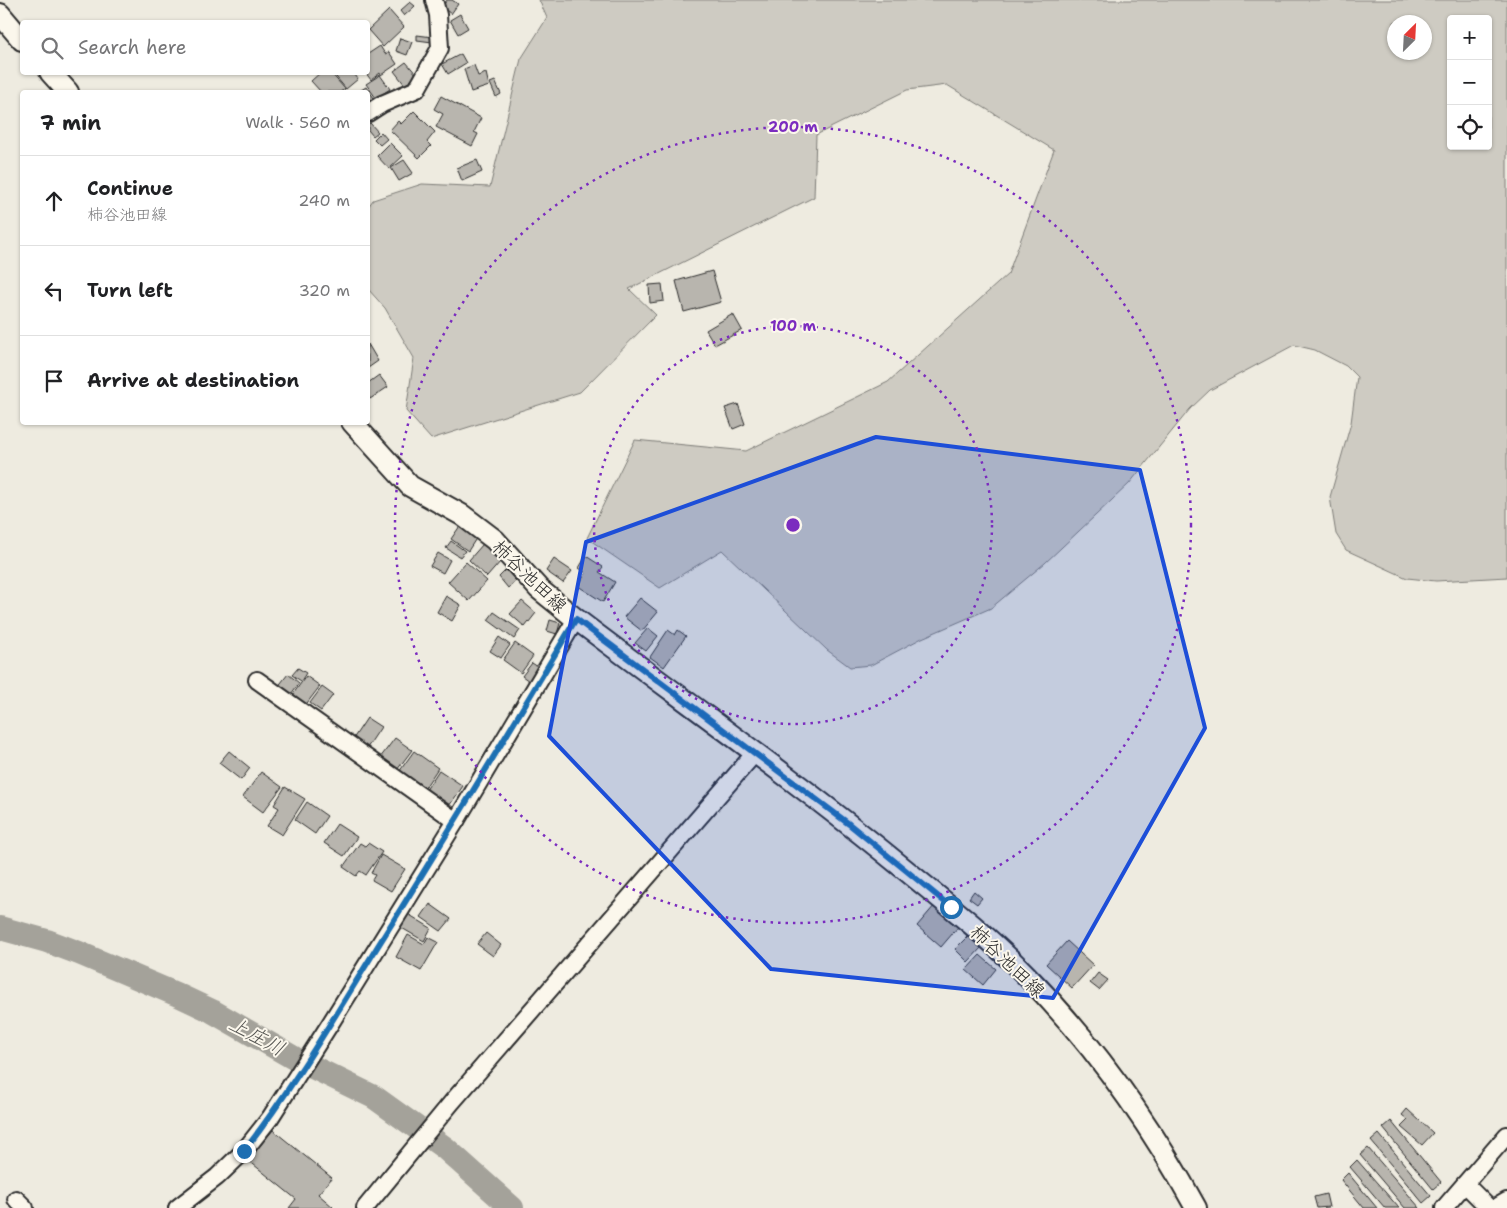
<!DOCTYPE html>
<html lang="en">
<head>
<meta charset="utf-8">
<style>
	:root { --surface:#fff; --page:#f2f2f2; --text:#202124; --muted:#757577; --line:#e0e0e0 }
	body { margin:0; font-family:"Shantell Sans","Klee One",sans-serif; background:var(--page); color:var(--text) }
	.controls { position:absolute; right:15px; top:15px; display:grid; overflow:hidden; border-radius:5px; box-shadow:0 1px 4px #0004 }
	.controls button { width:45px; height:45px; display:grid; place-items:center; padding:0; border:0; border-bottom:1px solid var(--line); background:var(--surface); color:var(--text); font:25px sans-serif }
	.compass { position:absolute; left:1387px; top:15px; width:45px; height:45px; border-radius:50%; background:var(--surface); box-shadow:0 1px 4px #0004; rotate:24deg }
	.stop { position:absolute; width:15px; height:15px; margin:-11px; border:4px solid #1f6fb2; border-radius:50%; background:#fff }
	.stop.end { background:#1f6fb2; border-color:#fff; box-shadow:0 1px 5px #0008 }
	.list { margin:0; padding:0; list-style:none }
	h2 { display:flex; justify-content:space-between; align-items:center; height:65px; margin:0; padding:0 20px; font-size:21px }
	h2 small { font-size:16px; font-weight:400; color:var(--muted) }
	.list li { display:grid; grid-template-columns:32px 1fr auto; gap:15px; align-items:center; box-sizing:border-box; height:90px; padding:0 20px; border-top:1px solid var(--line) }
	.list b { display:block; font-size:19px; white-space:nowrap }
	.list p { margin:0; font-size:16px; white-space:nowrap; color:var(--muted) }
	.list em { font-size:16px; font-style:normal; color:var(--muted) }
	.icon { flex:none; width:28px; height:28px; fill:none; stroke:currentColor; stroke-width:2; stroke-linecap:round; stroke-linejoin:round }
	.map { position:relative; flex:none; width:1507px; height:1208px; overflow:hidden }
	.search { position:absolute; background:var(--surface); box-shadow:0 1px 4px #0004; left:20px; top:20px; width:350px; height:55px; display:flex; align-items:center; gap:12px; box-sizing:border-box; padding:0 18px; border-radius:5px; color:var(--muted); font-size:19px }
	.panel { position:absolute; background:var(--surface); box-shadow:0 1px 4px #0004; left:20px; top:90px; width:350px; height:335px; border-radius:5px }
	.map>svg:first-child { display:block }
	.green { fill:#cecbc2; stroke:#7c7b76; fill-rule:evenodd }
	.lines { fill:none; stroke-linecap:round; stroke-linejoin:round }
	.river { stroke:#a4a29a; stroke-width:24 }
	.building { fill:#b8b5ae; stroke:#2b2b2b }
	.minor-casing { stroke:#2b2b2b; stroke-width:20 }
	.major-casing { stroke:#2b2b2b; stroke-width:24 }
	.minor { stroke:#fbf7ec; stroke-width:16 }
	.major { stroke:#fbf7ec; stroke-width:20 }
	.route { stroke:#1f6fb2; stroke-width:6 }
	.marked { fill:#1d4ed8; fill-opacity:0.2; stroke:#1d4ed8; stroke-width:4; stroke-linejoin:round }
	.ring { fill:none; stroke:#7b2cbf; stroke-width:2.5; stroke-dasharray:2.5 5 }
	.labels { text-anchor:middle; stroke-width:4; stroke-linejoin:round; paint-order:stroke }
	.street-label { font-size:19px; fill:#2b2b2b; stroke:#fbf7ec }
	.water-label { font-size:20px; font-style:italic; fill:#555552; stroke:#fbf7ec }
	.centre { fill:#7b2cbf; stroke:#fbf7ec; stroke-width:2.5 }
	.ring-label { font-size:15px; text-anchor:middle; font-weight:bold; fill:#7b2cbf; stroke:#fbf7ec; stroke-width:4; stroke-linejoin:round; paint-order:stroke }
</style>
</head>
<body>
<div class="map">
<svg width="1507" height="1208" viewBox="0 0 1507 1208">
	<rect width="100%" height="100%" fill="#eeebe0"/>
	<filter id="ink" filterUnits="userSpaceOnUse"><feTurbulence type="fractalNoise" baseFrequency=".02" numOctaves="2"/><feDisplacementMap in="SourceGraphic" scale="10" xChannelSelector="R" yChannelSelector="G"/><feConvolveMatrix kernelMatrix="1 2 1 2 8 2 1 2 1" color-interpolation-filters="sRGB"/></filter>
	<g filter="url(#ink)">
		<path class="green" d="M 539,0 L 1507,0 L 1507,577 L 1436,581 L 1407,578 L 1346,550 L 1336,534 L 1330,497 L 1351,423 L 1357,377 L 1346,366 L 1315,350 L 1294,345 L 1210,390 L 1190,409 L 1129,484 L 1045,563 L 991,608 L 922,638 L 871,665 L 850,667 L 827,650 L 722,550 L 660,588 L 587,538 L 635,440 L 746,451 L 888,382 L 1008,274 L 1054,150 L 947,85 L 907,90 L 816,135 L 814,197 L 629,289 L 656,315 L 580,392 L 431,439 L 406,411 L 414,358 L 385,308 L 368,289 L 368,207 L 373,200 L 422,184 L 490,187 L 521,59 L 547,18 ZM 1451,19 L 1488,19 L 1488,146 L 1451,146 ZM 1394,22 L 1424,22 L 1424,52 L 1394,52 Z"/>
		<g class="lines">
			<path class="river" d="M 0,928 L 47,941 L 79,953 L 178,995 L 212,1011 L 294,1058 L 374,1097 L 445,1148 L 512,1208"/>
		</g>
		<g class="building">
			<path d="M 447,0 L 452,0 L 458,4 L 451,14 L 442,7 Z"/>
			<path d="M 410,2 L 415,6 L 404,16 L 400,11 Z"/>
			<path d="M 389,10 L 404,27 L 383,47 L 368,30 Z"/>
			<path d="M 460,14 L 468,28 L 458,34 L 450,20 Z"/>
			<path d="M 417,35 L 433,37 L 432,42 L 417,40 Z"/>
			<path d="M 400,38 L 412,42 L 407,55 L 396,51 Z"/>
			<path d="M 380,46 L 385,54 L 389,52 L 397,64 L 381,75 L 380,73 L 371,80 L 365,72 L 368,72 L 368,53 L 368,54 Z"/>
			<path d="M 461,54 L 466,63 L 448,74 L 442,64 Z"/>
			<path d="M 406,62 L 417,75 L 405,85 L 394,71 Z"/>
			<path d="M 474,65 L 478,76 L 486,73 L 489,86 L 471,92 L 464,69 Z"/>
			<path d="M 321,72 L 330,72 L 345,89 L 340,92 L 321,92 L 311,81 Z"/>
			<path d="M 332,72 L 353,72 L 358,79 L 346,89 Z"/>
			<path d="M 380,75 L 390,89 L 376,98 L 366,84 Z"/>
			<path d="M 495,81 L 501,94 L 496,97 L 490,83 Z"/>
			<path d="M 366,87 L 374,98 L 368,103 L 368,92 L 358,92 Z"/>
			<path d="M 441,96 L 481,118 L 474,132 L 478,134 L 472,146 L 436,127 L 443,114 L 434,109 Z"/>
			<path d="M 414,111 L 435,132 L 427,142 L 431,146 L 419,158 L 390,130 L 398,121 L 401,124 Z"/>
			<path d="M 370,123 L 378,132 L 373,136 L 368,130 L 368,125 Z"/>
			<path d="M 381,132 L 387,139 L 380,145 L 374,139 Z"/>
			<path d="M 390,143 L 403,156 L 389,169 L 377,156 Z"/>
			<path d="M 404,160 L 413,173 L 399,181 L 391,168 Z"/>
			<path d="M 477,160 L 482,172 L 462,181 L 457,168 Z"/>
			<path d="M 712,271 L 721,302 L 684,312 L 676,281 Z"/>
			<path d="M 662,284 L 664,301 L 650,303 L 649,285 Z"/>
			<path d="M 733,314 L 742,330 L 715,345 L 706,330 Z"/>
			<path d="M 368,344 L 378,361 L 368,368 Z"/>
			<path d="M 379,375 L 388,387 L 370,399 L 368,395 L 368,383 Z"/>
			<path d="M 738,404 L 745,424 L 733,429 L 725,408 Z"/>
			<path d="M 460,526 L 477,537 L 468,551 L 451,539 Z"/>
			<path d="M 451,541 L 465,551 L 460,557 L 446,548 Z"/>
			<path d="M 483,544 L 501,561 L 487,577 L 469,560 Z"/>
			<path d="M 438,553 L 450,560 L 443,573 L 430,566 Z"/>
			<path d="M 586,556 L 603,567 L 599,572 L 615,582 L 603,602 L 578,586 L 586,573 L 579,568 Z"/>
			<path d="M 554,559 L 572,571 L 563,583 L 546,571 Z"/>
			<path d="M 466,562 L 487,581 L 469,601 L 448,582 Z"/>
			<path d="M 506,570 L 516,581 L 508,588 L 499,577 Z"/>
			<path d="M 446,596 L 461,605 L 452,621 L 437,612 Z"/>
			<path d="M 640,598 L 658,612 L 642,631 L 624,617 Z"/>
			<path d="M 522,601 L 536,613 L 525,627 L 510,614 Z"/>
			<path d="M 494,612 L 520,630 L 514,639 L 488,620 Z"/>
			<path d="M 550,620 L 560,623 L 557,634 L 547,631 Z"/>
			<path d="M 648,628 L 658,636 L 646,651 L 635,643 Z"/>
			<path d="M 668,630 L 675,635 L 678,630 L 686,636 L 664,667 L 650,657 Z"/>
			<path d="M 499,637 L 510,645 L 501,658 L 490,651 Z"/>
			<path d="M 515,643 L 533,656 L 521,673 L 503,660 Z"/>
			<path d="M 532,663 L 541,669 L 532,683 L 522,676 Z"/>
			<path d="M 298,668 L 306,673 L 301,681 L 292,675 Z"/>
			<path d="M 288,674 L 299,683 L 289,697 L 277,688 Z"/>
			<path d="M 306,676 L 320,686 L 304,707 L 291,697 Z"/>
			<path d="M 322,687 L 333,695 L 321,711 L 310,703 Z"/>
			<path d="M 367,718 L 381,727 L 365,751 L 351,742 Z"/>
			<path d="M 395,738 L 412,750 L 397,770 L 380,758 Z"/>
			<path d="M 229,751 L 250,768 L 241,780 L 219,763 Z"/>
			<path d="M 414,751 L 438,768 L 424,789 L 399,772 Z"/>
			<path d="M 439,770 L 463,786 L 449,806 L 426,790 Z"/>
			<path d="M 261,772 L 282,787 L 263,812 L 243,797 Z"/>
			<path d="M 285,787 L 305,799 L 282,835 L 267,826 L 279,808 L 274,805 Z"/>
			<path d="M 307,802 L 327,816 L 315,834 L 295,820 Z"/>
			<path d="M 337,824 L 357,837 L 344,856 L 324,843 Z"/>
			<path d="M 360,843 L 365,846 L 368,843 L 382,852 L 366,875 L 360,871 L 356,876 L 343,867 Z"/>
			<path d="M 381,855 L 405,869 L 391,891 L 372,880 L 375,875 L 371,873 Z"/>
			<path d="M 974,891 L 982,898 L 977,904 L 969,898 Z"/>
			<path d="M 430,904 L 451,919 L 441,931 L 421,917 Z"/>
			<path d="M 935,905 L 959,926 L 941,947 L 917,926 Z"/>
			<path d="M 408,914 L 431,928 L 424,941 L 400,927 Z"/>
			<path d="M 486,933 L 501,945 L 493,956 L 477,944 Z"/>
			<path d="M 408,935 L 424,944 L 428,937 L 438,942 L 421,971 L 396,957 Z"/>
			<path d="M 968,936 L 981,948 L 968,962 L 955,949 Z"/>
			<path d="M 1067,941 L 1093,965 L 1072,988 L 1046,964 Z"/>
			<path d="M 980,955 L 996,969 L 983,985 L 966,970 Z"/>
			<path d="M 1098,973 L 1108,980 L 1099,990 L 1090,983 Z"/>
			<path d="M 1407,1109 L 1433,1133 L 1422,1145 L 1401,1127 L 1408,1120 L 1402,1115 Z"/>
			<path d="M 1391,1121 L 1441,1182 L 1433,1189 L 1383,1128 Z"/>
			<path d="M 273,1130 L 332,1178 L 318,1194 L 333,1207 L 332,1208 L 289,1208 L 296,1199 L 248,1160 Z"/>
			<path d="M 1379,1134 L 1431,1196 L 1423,1203 L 1371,1141 Z"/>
			<path d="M 1368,1148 L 1420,1208 L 1405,1208 L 1360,1155 Z"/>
			<path d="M 1357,1160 L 1399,1208 L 1385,1208 L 1350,1167 Z"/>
			<path d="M 1348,1173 L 1377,1208 L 1364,1208 L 1341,1180 Z"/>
			<path d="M 1326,1194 L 1329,1207 L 1317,1208 L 1314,1197 Z"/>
		</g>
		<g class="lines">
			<g class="minor-casing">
				<g id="minor">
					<path d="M 368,113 L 382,104 L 417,89 L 440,48 L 438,15 L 434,0"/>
					<path d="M 257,680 L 456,821"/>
					<path d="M 1465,1184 L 1489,1208"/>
					<path d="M 16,1199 L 25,1208"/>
					<path d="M 177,1208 L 217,1177 L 244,1151 L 270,1118 L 330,1024 L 456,821 L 576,619"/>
					<path d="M 365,1208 L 452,1102 L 755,753"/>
					<path d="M 1444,1208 L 1507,1135"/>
					<path d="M 1495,1208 L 1507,1201"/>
				</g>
			</g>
			<g class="major-casing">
				<g id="major">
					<path d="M 0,14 L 22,40"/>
					<path d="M 50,72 L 68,92"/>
					<path d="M 352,422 L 410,486 L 462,515 L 495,540 L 539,589 L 576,619 C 683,700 793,778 897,863 C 941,899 986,934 1025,974 C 1094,1044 1149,1122 1196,1208"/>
				</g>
			</g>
			<use href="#minor" class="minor"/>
			<use href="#major" class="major"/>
		</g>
	</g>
	<g class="lines" filter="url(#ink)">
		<path class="route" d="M 244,1151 C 293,1088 334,1017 376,949 C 444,840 510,730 576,619 L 849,824 L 951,907"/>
	</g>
	<path class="marked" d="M 876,437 L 1140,470 L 1205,728 L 1053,998 L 771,969 L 549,736 L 586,542 Z"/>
	<g class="ring">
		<circle cx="793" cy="525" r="199"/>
		<circle cx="793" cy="525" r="398"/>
	</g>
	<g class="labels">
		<g class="street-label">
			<text transform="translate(530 576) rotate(44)" y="7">柿谷池田線</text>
			<text transform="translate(1008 961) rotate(44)" y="7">柿谷池田線</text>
		</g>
		<g class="water-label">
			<text transform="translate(257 1036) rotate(28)" y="7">上庄川</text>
		</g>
	</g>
	<circle cx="793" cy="525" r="8" class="centre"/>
	<g class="ring-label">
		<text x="793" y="132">200 m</text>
		<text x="793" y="331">100 m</text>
	</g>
</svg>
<div class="controls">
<button>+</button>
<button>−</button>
<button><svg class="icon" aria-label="locate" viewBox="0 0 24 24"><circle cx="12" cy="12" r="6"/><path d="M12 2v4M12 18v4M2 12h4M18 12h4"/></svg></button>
</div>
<svg class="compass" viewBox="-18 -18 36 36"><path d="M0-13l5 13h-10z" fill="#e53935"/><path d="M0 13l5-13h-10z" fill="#757577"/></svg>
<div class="stop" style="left:951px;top:907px"></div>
<div class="stop end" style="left:244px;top:1151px"></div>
<div class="search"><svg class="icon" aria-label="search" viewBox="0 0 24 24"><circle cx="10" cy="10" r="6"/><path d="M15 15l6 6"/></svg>Search here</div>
<section class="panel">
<h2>7 min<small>Walk · 560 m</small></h2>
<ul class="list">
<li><svg class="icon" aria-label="ahead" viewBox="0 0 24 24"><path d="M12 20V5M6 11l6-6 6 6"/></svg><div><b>Continue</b><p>柿谷池田線</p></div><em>240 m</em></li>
<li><svg class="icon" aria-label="left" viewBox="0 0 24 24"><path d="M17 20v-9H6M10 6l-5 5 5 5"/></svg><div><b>Turn left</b></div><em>320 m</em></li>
<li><svg class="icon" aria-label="arrive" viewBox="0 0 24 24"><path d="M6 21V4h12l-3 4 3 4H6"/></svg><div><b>Arrive at destination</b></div></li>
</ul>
</section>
</div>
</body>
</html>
